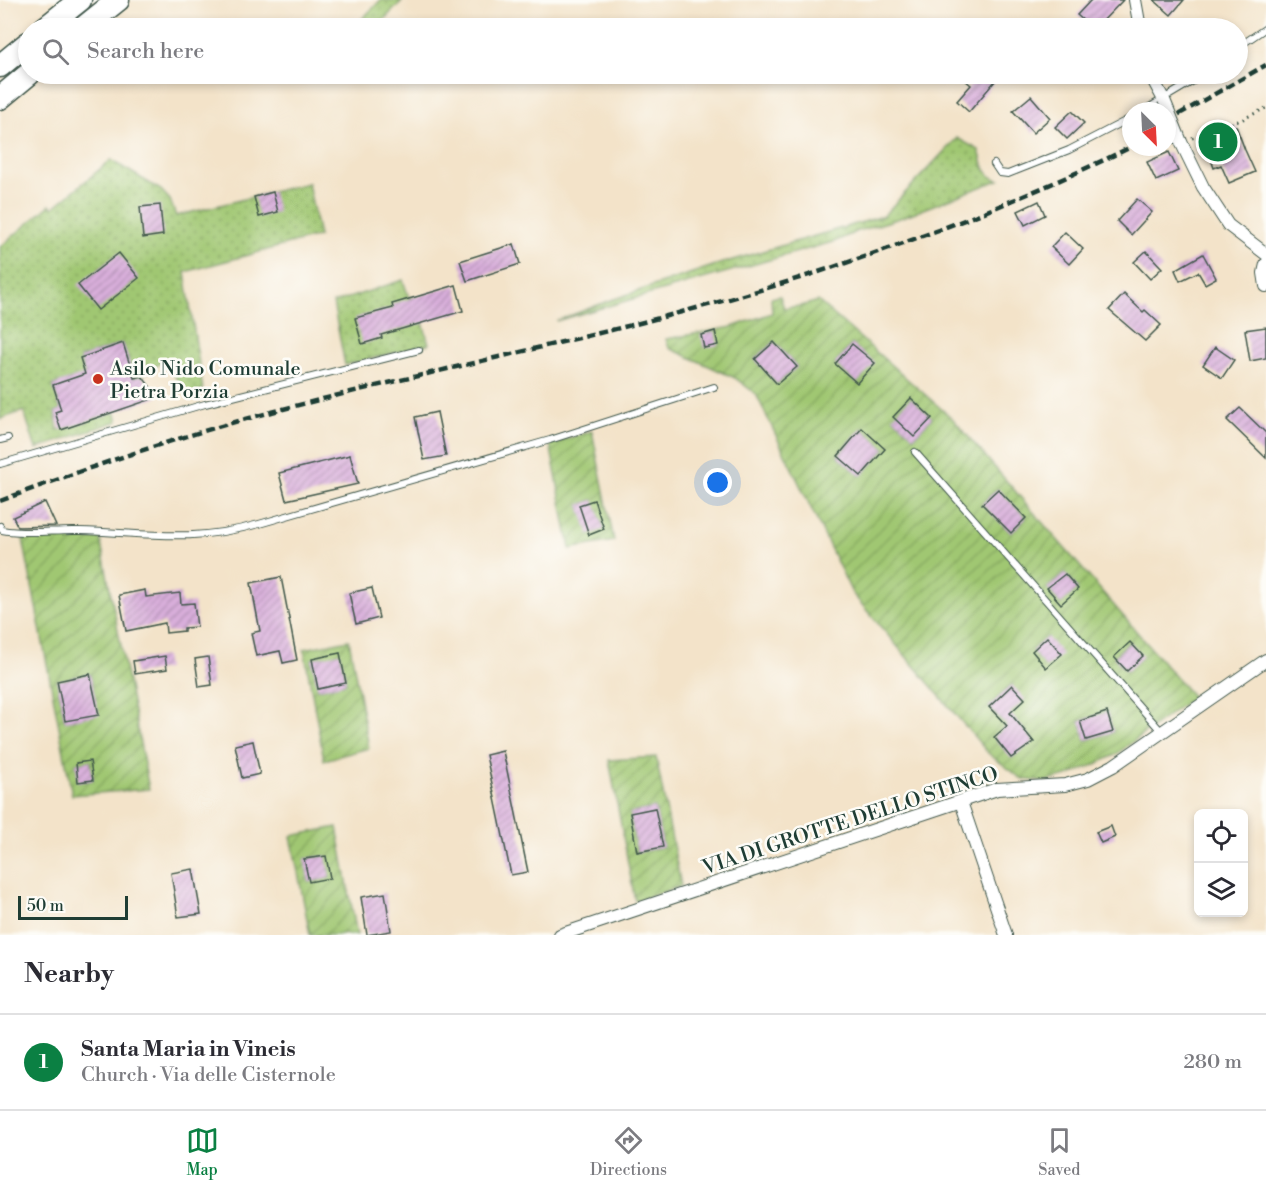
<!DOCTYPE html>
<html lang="en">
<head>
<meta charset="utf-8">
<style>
	:root { --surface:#fff; --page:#f7f7f7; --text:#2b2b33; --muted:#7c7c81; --line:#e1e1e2; --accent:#0b8043 }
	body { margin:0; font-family:"Libre Bodoni",serif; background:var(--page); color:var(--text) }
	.controls { position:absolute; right:18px; bottom:18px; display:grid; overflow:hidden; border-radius:9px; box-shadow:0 3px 9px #0003 }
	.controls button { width:54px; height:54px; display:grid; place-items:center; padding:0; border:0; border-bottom:2px solid var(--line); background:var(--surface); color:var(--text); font:30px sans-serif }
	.compass { position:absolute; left:1122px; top:102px; width:54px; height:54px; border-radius:50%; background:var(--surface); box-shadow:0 3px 9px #0003; rotate:156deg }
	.scale { position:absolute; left:18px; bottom:15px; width:110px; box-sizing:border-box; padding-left:6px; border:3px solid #1f3d34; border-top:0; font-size:16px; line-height:21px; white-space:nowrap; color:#1f3d34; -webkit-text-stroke:4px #fdfcf7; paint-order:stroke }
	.you { position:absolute; left:718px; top:483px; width:21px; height:21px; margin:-15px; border:4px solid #fff; border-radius:50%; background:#1a73e8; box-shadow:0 0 0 9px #1a73e833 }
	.badge { display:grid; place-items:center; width:39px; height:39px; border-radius:50%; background:var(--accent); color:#fff; font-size:20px; font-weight:700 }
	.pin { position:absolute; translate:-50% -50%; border:3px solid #fff; box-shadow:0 2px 6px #0006 }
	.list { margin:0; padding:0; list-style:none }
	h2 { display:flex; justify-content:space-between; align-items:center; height:78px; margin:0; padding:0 24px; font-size:26px }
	h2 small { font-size:20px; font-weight:400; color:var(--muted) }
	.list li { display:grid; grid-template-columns:39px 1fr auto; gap:18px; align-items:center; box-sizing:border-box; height:96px; padding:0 24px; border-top:2px solid var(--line) }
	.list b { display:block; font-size:22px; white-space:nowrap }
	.list p { margin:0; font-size:20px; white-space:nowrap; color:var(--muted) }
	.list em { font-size:20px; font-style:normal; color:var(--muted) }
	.icon { flex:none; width:33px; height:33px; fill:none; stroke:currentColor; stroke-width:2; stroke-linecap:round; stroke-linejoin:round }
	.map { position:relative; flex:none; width:1266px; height:935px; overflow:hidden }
	.search { position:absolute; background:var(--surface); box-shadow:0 3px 9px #0003; left:18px; right:18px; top:18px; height:66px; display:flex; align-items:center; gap:15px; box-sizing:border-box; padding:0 21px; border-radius:33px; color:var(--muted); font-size:22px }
	.sheet { height:174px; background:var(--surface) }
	nav { display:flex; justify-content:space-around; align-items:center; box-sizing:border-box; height:84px; border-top:2px solid var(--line); background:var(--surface); font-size:16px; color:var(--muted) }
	nav a { display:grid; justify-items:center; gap:3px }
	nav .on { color:var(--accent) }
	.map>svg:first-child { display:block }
	.grass { fill:url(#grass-dots); stroke:#608253; stroke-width:1.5 }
	.garden { fill:url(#garden-furrows); stroke:#608253; stroke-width:1.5; fill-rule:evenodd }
	.building { fill:url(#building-hatch) }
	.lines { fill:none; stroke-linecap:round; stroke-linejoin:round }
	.lane-casing { stroke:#3f564a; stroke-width:8 }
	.street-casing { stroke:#3f564a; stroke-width:14 }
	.highway-casing { stroke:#3f564a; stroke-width:25 }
	.path { stroke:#3f564a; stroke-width:3; stroke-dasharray:1.5 4.5; stroke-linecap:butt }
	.lane { stroke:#fff; stroke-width:6 }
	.street { stroke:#fff; stroke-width:12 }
	.highway { stroke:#fff; stroke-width:22 }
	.rail { stroke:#1f3d34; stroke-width:4.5; stroke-dasharray:9 4.5; stroke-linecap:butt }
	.street-bridge-casing { stroke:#3f564a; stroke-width:14; stroke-linecap:butt }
	.street-bridge { stroke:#fff; stroke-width:12 }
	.poi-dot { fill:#c8321e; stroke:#fdfcf7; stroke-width:2 }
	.labels { text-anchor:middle; stroke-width:5; stroke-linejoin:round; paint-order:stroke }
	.poi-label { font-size:20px; fill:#1f3d34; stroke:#fdfcf7; text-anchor:start }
	.street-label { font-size:20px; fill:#1f3d34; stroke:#fdfcf7 }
</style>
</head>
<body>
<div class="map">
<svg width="1266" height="935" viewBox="0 0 1266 935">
	<defs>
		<pattern id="grass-dots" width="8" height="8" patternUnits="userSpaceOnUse" patternTransform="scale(1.5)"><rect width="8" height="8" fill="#a0c772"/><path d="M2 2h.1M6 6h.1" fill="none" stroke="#82a35e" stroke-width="1.8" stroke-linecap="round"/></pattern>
		<pattern id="garden-furrows" width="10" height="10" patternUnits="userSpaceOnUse" patternTransform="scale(1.5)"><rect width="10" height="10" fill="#a0c772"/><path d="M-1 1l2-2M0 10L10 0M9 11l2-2" fill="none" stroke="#82a35e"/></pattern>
		<pattern id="building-hatch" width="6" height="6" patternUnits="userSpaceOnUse" patternTransform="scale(1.5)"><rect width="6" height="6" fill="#d9afdb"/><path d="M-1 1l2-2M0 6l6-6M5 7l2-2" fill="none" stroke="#af90b2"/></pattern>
	</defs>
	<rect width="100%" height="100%" fill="#fdfcf7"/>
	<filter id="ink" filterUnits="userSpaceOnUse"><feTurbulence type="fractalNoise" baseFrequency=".0167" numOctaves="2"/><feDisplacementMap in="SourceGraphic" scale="12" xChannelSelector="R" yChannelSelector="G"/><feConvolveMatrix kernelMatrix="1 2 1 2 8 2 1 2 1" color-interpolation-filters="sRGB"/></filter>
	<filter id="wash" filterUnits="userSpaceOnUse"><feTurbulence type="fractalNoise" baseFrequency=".008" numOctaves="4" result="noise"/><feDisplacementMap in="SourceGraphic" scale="24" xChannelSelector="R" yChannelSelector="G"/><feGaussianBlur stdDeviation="1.35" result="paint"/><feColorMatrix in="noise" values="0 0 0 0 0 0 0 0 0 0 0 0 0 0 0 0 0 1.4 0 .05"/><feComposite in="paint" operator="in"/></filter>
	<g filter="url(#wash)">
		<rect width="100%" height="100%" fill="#f3e3c9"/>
		<g class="grass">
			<path d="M 381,0 L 403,0 L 376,28 L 353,28 Z"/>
			<path d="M 957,138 L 979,150 C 983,164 984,176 999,180 L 900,218 L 858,231 L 836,241 L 556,321 L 611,300 L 719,264 L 883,216 Z"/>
			<path d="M 111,160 L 161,190 L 170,200 L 176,216 L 308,183 L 319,236 L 185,272 L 203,390 L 195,392 L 193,396 L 188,395 L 164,360 L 142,376 L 134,378 L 123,343 L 80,358 L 88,383 L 75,378 L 53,385 L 61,410 L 55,412 L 58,430 L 115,411 L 118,421 L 36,449 L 24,411 L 0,419 L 0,247 L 50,205 L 53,208 Z"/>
			<path d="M 403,280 L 409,298 L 416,297 L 429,344 L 345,365 L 333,303 Z"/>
		</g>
		<g class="garden">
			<path d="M 780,296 L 784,308 L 801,306 L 818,301 L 953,419 L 1193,697 L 1115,755 L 1092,766 L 1067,776 L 1043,782 L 1022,779 L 989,754 L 852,593 L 756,394 L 735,378 L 669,348 L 666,339 L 732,327 L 772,313 L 771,298 ZM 774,342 L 797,367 L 777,384 L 755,359 ZM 852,344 L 874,363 L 857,383 L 835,364 ZM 911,398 L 932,418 L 914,437 L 893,417 ZM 863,429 L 885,449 L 861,476 L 838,456 ZM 997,489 L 1026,518 L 1011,533 L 983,504 ZM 1065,574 L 1078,589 L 1060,603 L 1048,588 ZM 1047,637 L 1046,667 L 1032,651 ZM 1130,642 L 1127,671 L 1126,671 L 1114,657 ZM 1012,685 L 1002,721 L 989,707 ZM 1107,712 L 1113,732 L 1086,740 L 1080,721 ZM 1015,719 L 1033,740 L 1012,758 L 994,737 Z"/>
			<path d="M 592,431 L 614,541 L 570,549 L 550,444 ZM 593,500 L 604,529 L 590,534 L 579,505 Z"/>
			<path d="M 81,535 L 100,538 L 149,789 L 72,795 L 23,539 ZM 90,674 L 98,714 L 65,721 L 57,681 ZM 90,761 L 93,780 L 79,782 L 76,763 Z"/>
			<path d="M 349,640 L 369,748 L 324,760 L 304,649 ZM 340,654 L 346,683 L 318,689 L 312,659 Z"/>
			<path d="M 656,757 L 681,886 L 635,901 L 609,760 ZM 655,808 L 663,847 L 637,852 L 630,813 Z"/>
			<path d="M 337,827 L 357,935 L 347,935 L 346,933 L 337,935 L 310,935 L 291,836 ZM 325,856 L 330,878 L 309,882 L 305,859 Z"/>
		</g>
		<g id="blocks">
			<g class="building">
				<path d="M 1091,0 L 1123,0 L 1096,28 L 1092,28 L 1077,15 Z"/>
				<path d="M 1154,0 L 1184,0 L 1171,15 Z"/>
				<path d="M 958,74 L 1001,74 L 969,112 L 957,101 L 971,85 Z"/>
				<path d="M 1031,96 L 1050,118 L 1033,133 L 1013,111 Z"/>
				<path d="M 1072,111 L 1084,123 L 1067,139 L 1055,127 Z"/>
				<path d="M 1236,126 L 1245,150 L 1255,172 L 1229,183 L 1221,165 L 1214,168 L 1203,137 Z"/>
				<path d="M 1169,152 L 1178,171 L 1156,181 L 1147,162 Z"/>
				<path d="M 273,192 L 278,212 L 259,217 L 254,197 Z"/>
				<path d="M 1137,199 L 1152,212 L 1131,235 L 1117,221 Z"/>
				<path d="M 1039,201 L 1045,215 L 1025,225 L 1018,211 Z"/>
				<path d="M 160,205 L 163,235 L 143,238 L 140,207 Z"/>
				<path d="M 1065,232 L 1083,249 L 1069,264 L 1051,247 Z"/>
				<path d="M 514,244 L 520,264 L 467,281 L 460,261 Z"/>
				<path d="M 1146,251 L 1162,268 L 1150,279 L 1134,262 Z"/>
				<path d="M 119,253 L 139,278 L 98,310 L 78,285 Z"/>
				<path d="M 1203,254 L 1216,278 L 1205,284 L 1198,272 L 1180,281 L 1175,270 Z"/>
				<path d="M 456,285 L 463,311 L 381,335 L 382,338 L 362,344 L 355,318 L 393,308 L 392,304 Z"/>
				<path d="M 1124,294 L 1143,312 L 1145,310 L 1161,325 L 1145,341 L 1109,310 Z"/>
				<path d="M 1266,327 L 1266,358 L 1250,361 L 1245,330 Z"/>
				<path d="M 715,331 L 718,345 L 704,348 L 701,335 Z"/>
				<path d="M 774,342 L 797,367 L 777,384 L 755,359 Z"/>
				<path d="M 123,343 L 134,378 L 142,376 L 158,397 L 61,430 L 55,412 L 61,410 L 53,385 L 85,374 L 80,358 Z"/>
				<path d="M 852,344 L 875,363 L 857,383 L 835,364 Z"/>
				<path d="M 1215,347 L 1234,360 L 1222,378 L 1203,365 Z"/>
				<path d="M 911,398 L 932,418 L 914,437 L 893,417 Z"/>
				<path d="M 1240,408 L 1266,433 L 1266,458 L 1227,420 Z"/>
				<path d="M 437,412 L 446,456 L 424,460 L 415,417 Z"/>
				<path d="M 862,428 L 885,449 L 861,476 L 838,456 Z"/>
				<path d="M 350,455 L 358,484 L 286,500 L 279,473 Z"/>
				<path d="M 998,489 L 1026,518 L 1011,533 L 982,504 Z"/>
				<path d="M 594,500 L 604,529 L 589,535 L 579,505 Z"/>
				<path d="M 45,502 L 56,526 L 18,527 L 13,517 Z"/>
				<path d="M 1065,574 L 1078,589 L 1061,604 L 1047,588 Z"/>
				<path d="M 281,577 L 297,660 L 283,663 L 280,651 L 256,656 L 251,633 L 260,631 L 251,583 Z"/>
				<path d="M 372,588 L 379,618 L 356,624 L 349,593 Z"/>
				<path d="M 145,590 L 146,597 L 180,593 L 181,604 L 194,603 L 197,627 L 184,628 L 184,631 L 166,633 L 165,623 L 126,631 L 119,595 Z"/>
				<path d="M 1047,637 L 1062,654 L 1046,668 L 1032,651 Z"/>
				<path d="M 1130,642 L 1143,656 L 1127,671 L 1114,657 Z"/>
				<path d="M 340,653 L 346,683 L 318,689 L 312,659 Z"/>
				<path d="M 165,656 L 167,669 L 135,674 L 133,661 Z"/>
				<path d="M 208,657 L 212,685 L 199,687 L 195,659 Z"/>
				<path d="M 90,674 L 99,715 L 65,721 L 57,681 Z"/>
				<path d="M 1012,685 L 1025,699 L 1010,713 L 1034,742 L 1011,758 L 994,737 L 1007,726 L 989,707 Z"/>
				<path d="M 1107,712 L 1113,732 L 1086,740 L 1080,721 Z"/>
				<path d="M 253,741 L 260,774 L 242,778 L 235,745 Z"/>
				<path d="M 503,751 L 528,872 L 511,875 L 486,755 Z"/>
				<path d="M 90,761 L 93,780 L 78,782 L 76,763 Z"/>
				<path d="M 655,808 L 663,847 L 637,852 L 630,813 Z"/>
				<path d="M 1111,826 L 1115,837 L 1101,843 L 1096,832 Z"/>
				<path d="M 326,856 L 330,878 L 309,882 L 304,859 Z"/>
				<path d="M 193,869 L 201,914 L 178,917 L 171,873 Z"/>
				<path d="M 385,893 L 391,931 L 367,935 L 361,897 Z"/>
			</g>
		</g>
	</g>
	<g filter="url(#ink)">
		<use href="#blocks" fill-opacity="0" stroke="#3f564a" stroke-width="1.5"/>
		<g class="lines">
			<g class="lane-casing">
				<g id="lane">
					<path d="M 1238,47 L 1266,28"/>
					<path d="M 1143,111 L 1205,74"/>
					<path d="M 994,164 L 1000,173 L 1008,174 L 1069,150 L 1131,118"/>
					<path d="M 0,440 L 8,438"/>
					<path d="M 915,452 L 1162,732"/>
					<path d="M 0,464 L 205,404 L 419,350"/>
					<path d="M 0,526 L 2,530 C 28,535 54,530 80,531 C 147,533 192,543 259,524 L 550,440 L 714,387"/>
				</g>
			</g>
			<g class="street-casing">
				<g id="street">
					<path d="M 1135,0 L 1140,28"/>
					<path d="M 1150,74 L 1164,100"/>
					<path d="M 1181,142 L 1203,187 L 1228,225 L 1266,254"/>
					<path d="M 1266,264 L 1264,273 L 1266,286"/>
					<path d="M 961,802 L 1006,935"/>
					<path d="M 560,935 L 997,789 L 1065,785 L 1088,779 L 1113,766 L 1266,660"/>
				</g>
			</g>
			<g class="highway-casing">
				<g id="highway">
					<path d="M 45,28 L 80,0"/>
					<path d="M 83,28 L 118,0"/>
					<path d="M 0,66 L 28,43"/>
					<path d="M 0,98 L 29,74"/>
				</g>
			</g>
			<path class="path" d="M 1192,138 L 1241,120 L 1266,108"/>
			<use href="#lane" class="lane"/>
			<use href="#street" class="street"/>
			<use href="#highway" class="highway"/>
			<g class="rail">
				<path d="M 1167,121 L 1266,65"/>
				<path d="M 0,501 C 89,467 180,436 272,412 C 443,367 618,334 787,282 C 906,245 1020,201 1131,147"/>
			</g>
			<g class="street-bridge-casing">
				<path id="street-bridge" d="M 1164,100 L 1181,142"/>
			</g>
			<use href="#street-bridge" class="street-bridge"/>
		</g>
	</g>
	<circle class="poi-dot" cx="98" cy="379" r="6"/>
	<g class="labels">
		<g class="poi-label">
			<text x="110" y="375">Asilo Nido Comunale<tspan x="110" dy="23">Pietra Porzia</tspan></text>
		</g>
		<g class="street-label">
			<text transform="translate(850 820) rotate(-18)" y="7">VIA DI GROTTE DELLO STINCO</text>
		</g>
	</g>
</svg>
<div class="controls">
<button><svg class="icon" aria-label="locate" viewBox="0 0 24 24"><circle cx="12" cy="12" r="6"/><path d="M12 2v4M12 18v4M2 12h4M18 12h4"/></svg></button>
<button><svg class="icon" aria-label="layers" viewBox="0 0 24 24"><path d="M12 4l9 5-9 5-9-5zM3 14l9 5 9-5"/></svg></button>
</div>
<svg class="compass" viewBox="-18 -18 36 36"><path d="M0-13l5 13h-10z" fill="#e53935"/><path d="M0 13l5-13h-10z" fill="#7c7c81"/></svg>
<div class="scale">50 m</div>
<div class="you"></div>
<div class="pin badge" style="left:1218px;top:142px">1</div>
<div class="search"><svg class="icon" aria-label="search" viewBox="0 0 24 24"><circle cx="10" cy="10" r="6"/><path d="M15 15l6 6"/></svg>Search here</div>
</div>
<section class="sheet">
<h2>Nearby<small></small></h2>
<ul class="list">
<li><span class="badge">1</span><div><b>Santa Maria in Vineis</b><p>Church · Via delle Cisternole</p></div><em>280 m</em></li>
</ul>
</section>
<nav>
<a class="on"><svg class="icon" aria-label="map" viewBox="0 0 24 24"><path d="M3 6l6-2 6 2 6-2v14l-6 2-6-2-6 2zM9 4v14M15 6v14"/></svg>Map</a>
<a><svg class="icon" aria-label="directions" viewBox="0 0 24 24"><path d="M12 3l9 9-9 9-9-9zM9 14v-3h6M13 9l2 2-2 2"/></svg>Directions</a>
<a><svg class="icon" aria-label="saved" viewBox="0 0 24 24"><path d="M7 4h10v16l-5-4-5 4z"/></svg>Saved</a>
</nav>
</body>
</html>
